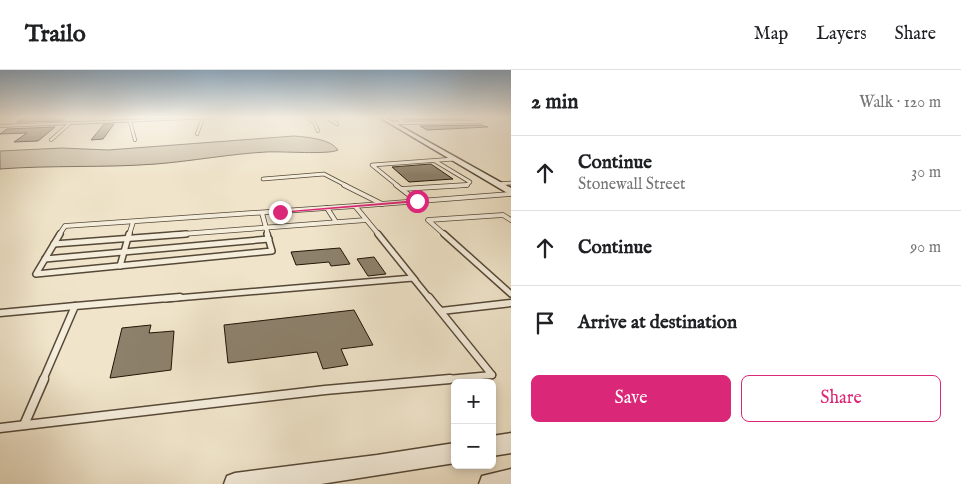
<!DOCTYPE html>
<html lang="en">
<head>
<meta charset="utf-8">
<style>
	:root { --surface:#fff; --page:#f6f6f6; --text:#202124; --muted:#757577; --line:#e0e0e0; --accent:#db2777 }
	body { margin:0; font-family:"IM FELL English",serif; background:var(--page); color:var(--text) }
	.controls { position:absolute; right:15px; bottom:15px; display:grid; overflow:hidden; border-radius:8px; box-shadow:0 2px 8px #0003 }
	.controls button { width:45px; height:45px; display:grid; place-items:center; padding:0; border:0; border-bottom:1px solid var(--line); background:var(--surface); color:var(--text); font:25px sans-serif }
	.stop { position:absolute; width:15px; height:15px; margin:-11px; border:4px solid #db2777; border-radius:50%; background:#fff }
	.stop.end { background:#db2777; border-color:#fff; box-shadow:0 1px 5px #0008 }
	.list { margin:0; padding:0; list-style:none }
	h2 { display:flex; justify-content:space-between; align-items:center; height:65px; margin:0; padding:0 20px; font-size:21px }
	h2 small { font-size:16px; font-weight:400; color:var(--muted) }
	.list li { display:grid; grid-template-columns:32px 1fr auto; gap:15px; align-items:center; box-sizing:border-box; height:75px; padding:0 20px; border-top:1px solid var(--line) }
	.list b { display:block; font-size:19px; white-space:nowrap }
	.list p { margin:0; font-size:16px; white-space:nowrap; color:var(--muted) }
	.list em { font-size:16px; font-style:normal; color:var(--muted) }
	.actions { display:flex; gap:10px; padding:15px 20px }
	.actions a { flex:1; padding:11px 0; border:1px solid var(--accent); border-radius:8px; text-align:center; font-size:18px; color:var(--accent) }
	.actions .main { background:var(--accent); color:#fff }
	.icon { flex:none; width:28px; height:28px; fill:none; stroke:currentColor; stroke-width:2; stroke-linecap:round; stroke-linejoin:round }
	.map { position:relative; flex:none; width:511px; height:414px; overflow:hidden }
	header { display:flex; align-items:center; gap:30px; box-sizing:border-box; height:70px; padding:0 25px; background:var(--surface); border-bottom:1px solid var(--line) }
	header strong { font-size:24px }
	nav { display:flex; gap:28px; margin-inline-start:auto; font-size:18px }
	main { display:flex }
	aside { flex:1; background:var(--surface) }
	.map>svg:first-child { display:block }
	.green { fill:#cdc1aa; stroke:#786a58 }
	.building { fill:#8d816c; stroke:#221406 }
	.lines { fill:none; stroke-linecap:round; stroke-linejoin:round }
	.service-far5-casing { stroke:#564837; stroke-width:4 }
	.service-far4-casing { stroke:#564837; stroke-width:4.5 }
	.service-far3-casing { stroke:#564837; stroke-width:5.5 }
	.service-far2-casing { stroke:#564837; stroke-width:8 }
	.service-far1-casing { stroke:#564837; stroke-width:9 }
	.service-casing { stroke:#564837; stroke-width:11 }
	.minor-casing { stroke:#564837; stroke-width:2 }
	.tertiary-casing { stroke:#564837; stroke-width:3 }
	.service-far5 { stroke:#f5eedd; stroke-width:2.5 }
	.service-far4 { stroke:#f5eedd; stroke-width:3 }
	.service-far3 { stroke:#f5eedd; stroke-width:4 }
	.service-far2 { stroke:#f5eedd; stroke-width:5 }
	.service-far1 { stroke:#f5eedd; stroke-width:6 }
	.service { stroke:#f5eedd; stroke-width:8 }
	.minor { fill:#f5eedd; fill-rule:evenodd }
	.tertiary { fill:#f5eedd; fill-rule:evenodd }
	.route { fill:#db2777 }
</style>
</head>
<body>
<header>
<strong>Trailo</strong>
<nav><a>Map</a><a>Layers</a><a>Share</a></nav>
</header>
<main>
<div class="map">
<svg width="511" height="414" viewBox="0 0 511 414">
	<rect width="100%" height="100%" fill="#f0e5cb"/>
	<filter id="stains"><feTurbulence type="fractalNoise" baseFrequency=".004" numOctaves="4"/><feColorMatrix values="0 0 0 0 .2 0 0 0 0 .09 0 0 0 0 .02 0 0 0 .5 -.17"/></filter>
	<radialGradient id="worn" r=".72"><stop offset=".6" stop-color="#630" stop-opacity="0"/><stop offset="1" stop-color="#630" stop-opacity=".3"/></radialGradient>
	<path class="green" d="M 294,66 C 307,67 331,69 338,80 C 328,85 282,81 266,82 C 230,84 193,91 156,94 C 104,98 52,95 0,99 L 0,81 L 62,78 L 108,80 Z"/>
	<g class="building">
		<path d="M 26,47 L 67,47 L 62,51 L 17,52 Z"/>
		<path d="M 424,47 L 460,47 L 466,49 L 408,50 L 404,48 Z"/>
		<path d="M 104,54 L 114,54 L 103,69 L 91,70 Z"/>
		<path d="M 481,55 L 488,57 L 427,60 L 420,56 Z"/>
		<path d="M 55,57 L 38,71 L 14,72 L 27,63 L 0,64 L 7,59 Z"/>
		<path d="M 431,94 L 453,109 L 409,112 L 392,97 Z"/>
		<path d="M 340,178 L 350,194 L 331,196 L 329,192 L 296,195 L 291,182 Z"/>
		<path d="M 374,187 L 386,204 L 368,206 L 357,189 Z"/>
		<path d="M 354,240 L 373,275 L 341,279 L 348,295 L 323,299 L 317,282 L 228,293 L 224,255 Z"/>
		<path d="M 151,255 L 149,263 L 174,261 L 171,300 L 110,308 L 122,258 Z"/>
	</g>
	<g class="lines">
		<g class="service-far5-casing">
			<g id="service-far5">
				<path d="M 307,47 L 314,52 L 318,61"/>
				<path d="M 327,47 L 337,54"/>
				<path d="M 394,47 L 403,52"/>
				<path d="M 130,51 L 135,70"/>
				<path d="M 391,53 L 481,52 L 469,47"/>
				<path d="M 197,64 L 203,48"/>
				<path d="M 51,70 L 70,53"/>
			</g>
		</g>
		<g class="service-far4-casing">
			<g id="service-far4">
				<path d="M 435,91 L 470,112 L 467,115 L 455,116"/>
				<path d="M 263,109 L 324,104 L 347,116"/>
				<path d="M 498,114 L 511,113"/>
				<path d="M 398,116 L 372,95 L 454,89"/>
			</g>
		</g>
		<g class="service-far3-casing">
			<g id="service-far3">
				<path d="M 344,115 L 382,134"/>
				<path d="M 396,115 L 417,131"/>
				<path d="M 402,119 L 467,115"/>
				<path d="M 327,138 L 336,152"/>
				<path d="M 262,143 L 268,165"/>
				<path d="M 59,165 L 65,156 L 355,136"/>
				<path d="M 129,165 L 133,152"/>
				<path d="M 169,165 L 366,150"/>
				<path d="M 379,165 L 355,136 L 511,124"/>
				<path d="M 445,165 L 428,150 L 503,145 L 511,150"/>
			</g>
		</g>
		<g class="service-far2-casing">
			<g id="service-far2">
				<path d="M 60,164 L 36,204 L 272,181 L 267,164"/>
				<path d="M 378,164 L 415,210"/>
				<path d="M 444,164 L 511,224"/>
				<path d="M 54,174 L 186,164"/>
				<path d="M 45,189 L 269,169"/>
				<path d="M 120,196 L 129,164"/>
				<path d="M 165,229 L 413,208 L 430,229"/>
			</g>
		</g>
		<g class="service-far1-casing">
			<g id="service-far1">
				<path d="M 429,227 L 492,305"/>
				<path d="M 439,239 L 441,241 L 511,233"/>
				<path d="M 0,243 L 75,236"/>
				<path d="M 43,310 L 75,236 L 180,227"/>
				<path d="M 436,310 L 492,305"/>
			</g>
		</g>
		<g class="service-casing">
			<g id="service">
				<path d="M 24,355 L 44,309"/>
				<path d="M 0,358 L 325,320 L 450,309"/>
			</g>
		</g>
		<g class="minor-casing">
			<path id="minor" d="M 209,47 L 237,47 L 0,57 L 0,55 Z"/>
		</g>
		<g class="tertiary-casing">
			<g id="tertiary">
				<path d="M 379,47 L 384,47 L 511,118 L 511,125 Z"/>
				<path d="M 511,363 L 511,383 L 492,386 L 492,366 Z"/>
				<path d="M 455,373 L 455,393 L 321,414 L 224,414 L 227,406 L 235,403 L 377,385 Z"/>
				<path d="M 511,399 L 511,414 L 479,414 L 482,406 Z"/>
			</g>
		</g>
		<use href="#service-far5" class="service-far5"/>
		<use href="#service-far4" class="service-far4"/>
		<use href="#service-far3" class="service-far3"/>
		<use href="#service-far2" class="service-far2"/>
		<use href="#service-far1" class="service-far1"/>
		<use href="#service" class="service"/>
		<use href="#minor" class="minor"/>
		<use href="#tertiary" class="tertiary"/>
	</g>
	<linearGradient id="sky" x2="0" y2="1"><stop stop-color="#8fabc2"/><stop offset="0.45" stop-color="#f8f3e8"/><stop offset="1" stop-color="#f8f3e8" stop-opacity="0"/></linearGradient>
	<rect width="511" height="105" fill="url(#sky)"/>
	<path class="route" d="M 417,130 L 419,132 L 280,143 L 277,142 Z"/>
	<rect width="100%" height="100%" filter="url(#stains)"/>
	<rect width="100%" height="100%" fill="url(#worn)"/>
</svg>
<div class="controls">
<button>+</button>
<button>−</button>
</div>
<div class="stop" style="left:417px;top:131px"></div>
<div class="stop end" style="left:280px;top:142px"></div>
</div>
<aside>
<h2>2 min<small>Walk · 120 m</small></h2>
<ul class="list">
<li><svg class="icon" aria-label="ahead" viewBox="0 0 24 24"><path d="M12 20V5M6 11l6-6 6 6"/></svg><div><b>Continue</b><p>Stonewall Street</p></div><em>30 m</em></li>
<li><svg class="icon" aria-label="ahead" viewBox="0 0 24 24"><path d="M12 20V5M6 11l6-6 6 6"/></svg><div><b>Continue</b></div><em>90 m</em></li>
<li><svg class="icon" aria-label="arrive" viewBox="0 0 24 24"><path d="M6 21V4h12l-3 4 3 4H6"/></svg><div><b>Arrive at destination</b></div></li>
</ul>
<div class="actions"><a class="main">Save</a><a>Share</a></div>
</aside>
</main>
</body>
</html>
